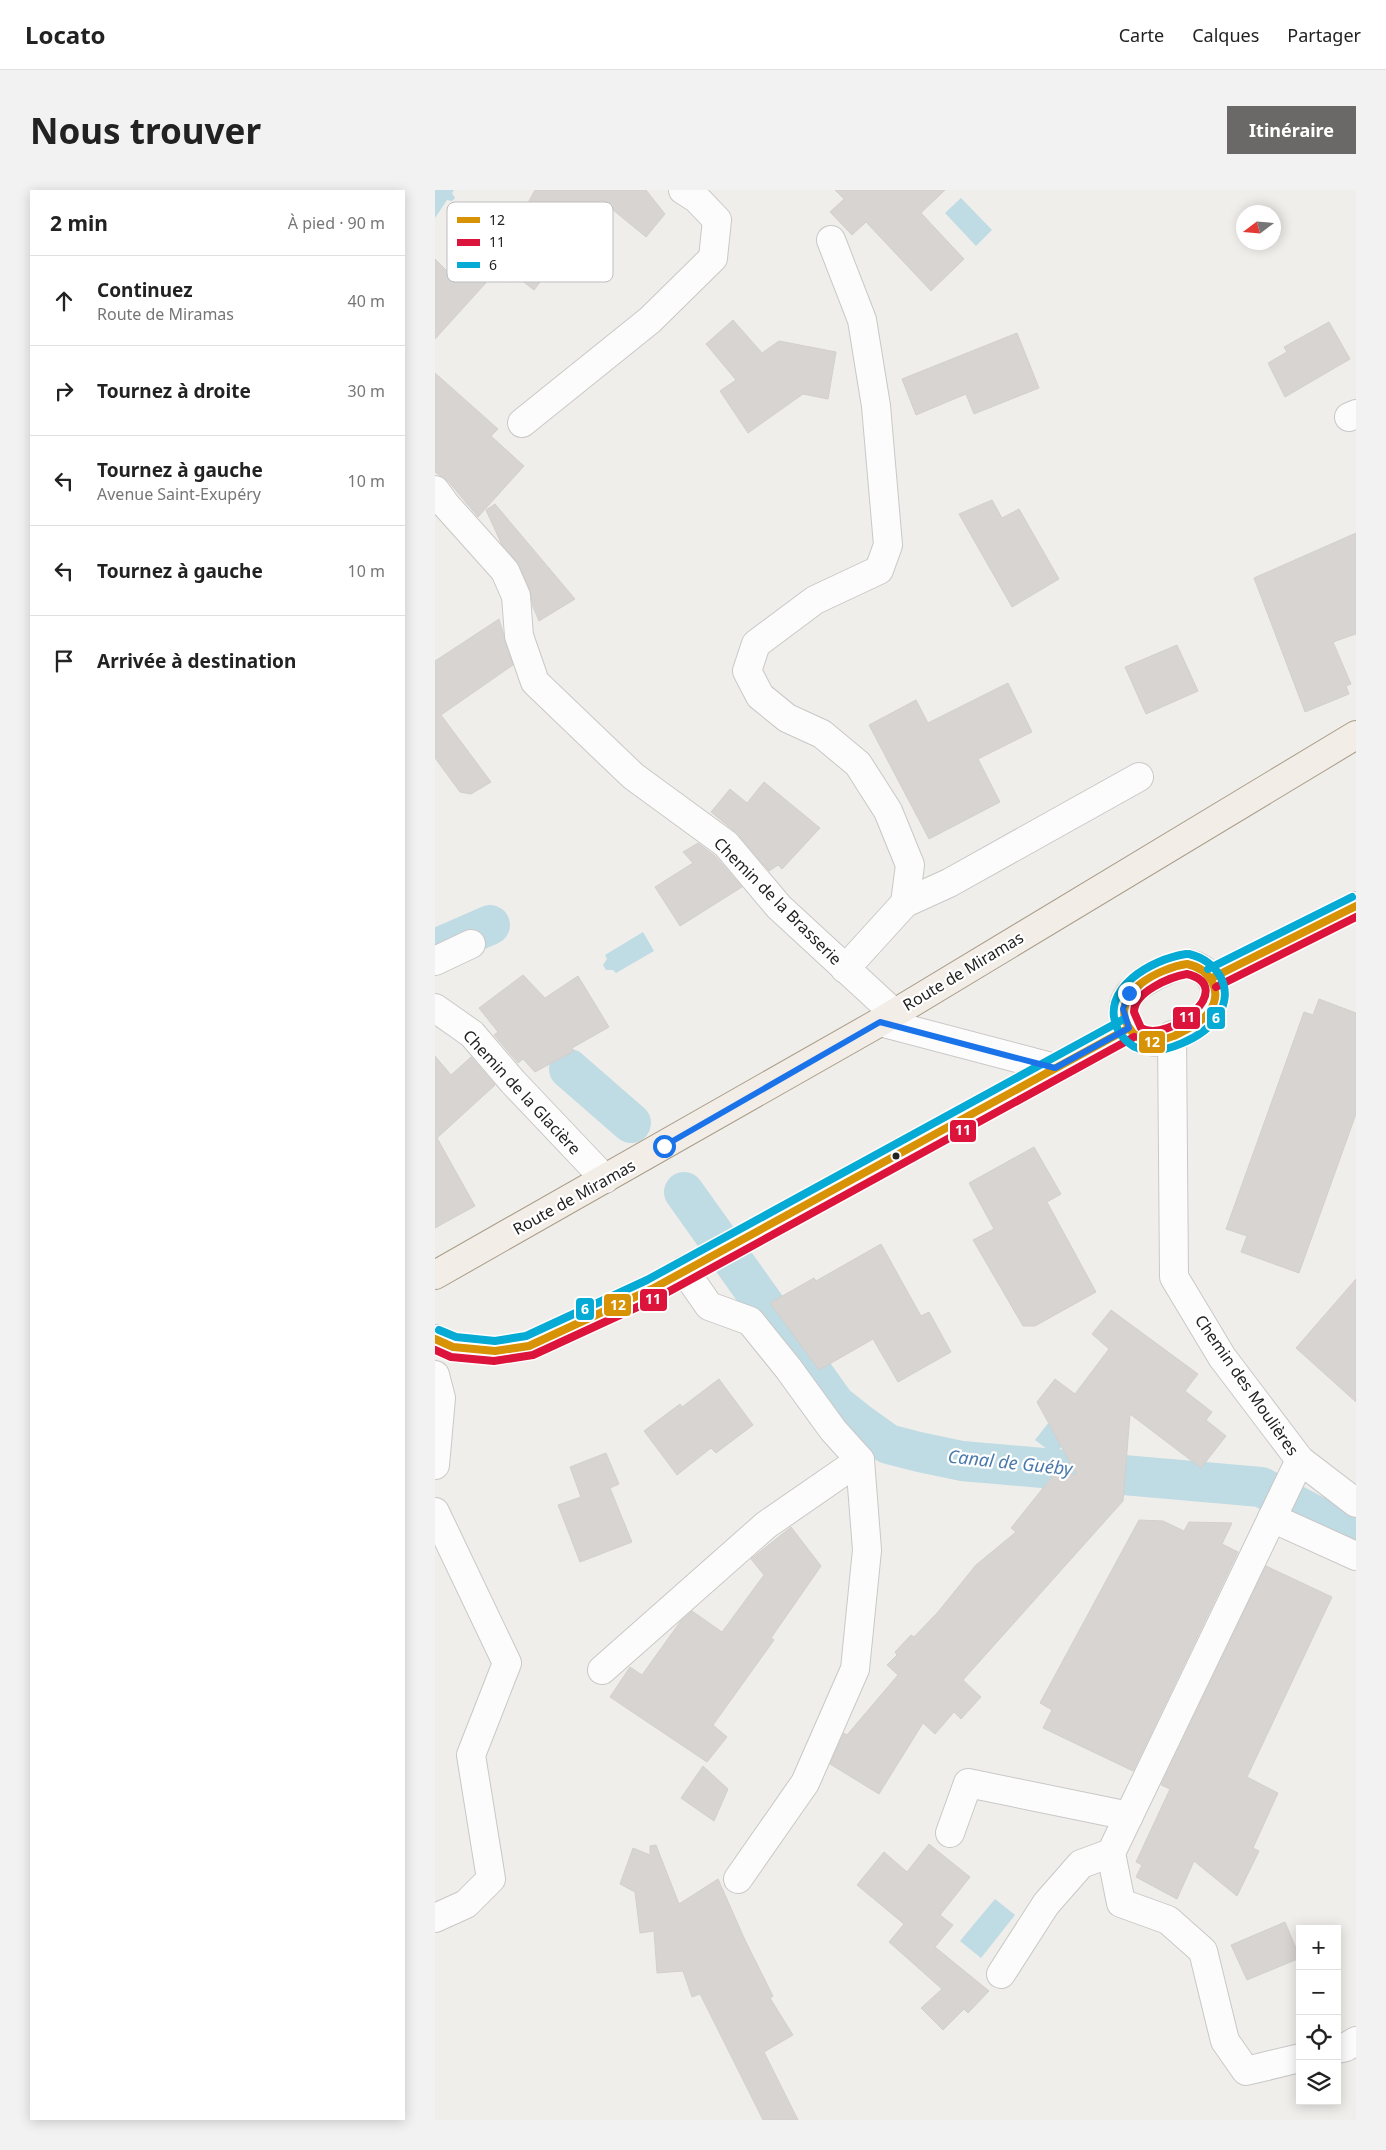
<!DOCTYPE html>
<html lang="fr">
<head>
<meta charset="utf-8">
<style>
	:root { --surface:#fff; --page:#f2f2f2; --text:#222; --muted:#767676; --line:#e0e0e0; --accent:#6a6968 }
	body { margin:0; font-family:"Noto Sans",sans-serif; background:var(--page); color:var(--text) }
	.controls { position:absolute; right:15px; bottom:15px; display:grid; overflow:hidden; border-radius:0px; box-shadow:0 2px 12px #0003 }
	.controls button { width:45px; height:45px; display:grid; place-items:center; padding:0; border:0; border-bottom:1px solid var(--line); background:var(--surface); color:var(--text); font:25px sans-serif }
	.compass { position:absolute; left:801px; top:15px; width:45px; height:45px; border-radius:50%; background:var(--surface); box-shadow:0 2px 12px #0003; rotate:254deg }
	.stop { position:absolute; width:15px; height:15px; margin:-11px; border:4px solid #1a73e8; border-radius:50%; background:#fff }
	.stop.end { background:#1a73e8; border-color:#fff; box-shadow:0 1px 5px #0008 }
	.list { margin:0; padding:0; list-style:none }
	h2 { display:flex; justify-content:space-between; align-items:center; height:65px; margin:0; padding:0 20px; font-size:21px }
	h2 small { font-size:16px; font-weight:400; color:var(--muted) }
	.list li { display:grid; grid-template-columns:32px 1fr auto; gap:15px; align-items:center; box-sizing:border-box; height:90px; padding:0 20px; border-top:1px solid var(--line) }
	.list b { display:block; font-size:19px; white-space:nowrap }
	.list p { margin:0; font-size:16px; white-space:nowrap; color:var(--muted) }
	.list em { font-size:16px; font-style:normal; color:var(--muted) }
	.icon { flex:none; width:28px; height:28px; fill:none; stroke:currentColor; stroke-width:2; stroke-linecap:round; stroke-linejoin:round }
	.map { position:relative; flex:none; width:921px; height:1930px; overflow:hidden; border-radius:0px }
	header { display:flex; align-items:center; gap:30px; box-sizing:border-box; height:70px; padding:0 25px; background:var(--surface); border-bottom:1px solid var(--line) }
	header strong { font-size:24px }
	nav { display:flex; gap:28px; margin-inline-start:auto; font-size:18px }
	.intro { display:flex; align-items:center; justify-content:space-between; box-sizing:border-box; height:120px; padding:0 30px }
	h1 { margin:0; font-size:35px }
	.button { padding:12px 22px; border-radius:0px; background:var(--accent); color:#fff; font-size:18px; font-weight:700 }
	main { display:flex; gap:30px; padding:0 30px }
	aside { flex:1; background:var(--surface); border-radius:0px; box-shadow:0 2px 12px #0003 }
	.map>svg:first-child { display:block }
	.water { fill:#bfdbe3 }
	.lines { fill:none; stroke-linecap:round; stroke-linejoin:round }
	.canal { stroke:#bfdbe3; stroke-width:40 }
	.building { fill:#d7d4d2; stroke:#d3d0cc }
	.minor-casing { stroke:#c9c8c7; stroke-width:30 }
	.major-casing { stroke:#a79c86; stroke-width:30 }
	.minor { stroke:#fdfcfc; stroke-width:28 }
	.major { stroke:#f3ede7; stroke-width:28 }
	.bus-1-casing { stroke:#fff; stroke-width:11 }
	.bus-2-casing { stroke:#fff; stroke-width:11 }
	.bus-3-casing { stroke:#fff; stroke-width:11 }
	.bus-1 { stroke:#d79205; stroke-width:8 }
	.bus-2 { stroke:#dc143c; stroke-width:8 }
	.bus-3 { stroke:#05abd4; stroke-width:8 }
	.route { stroke:#1a73e8; stroke-width:6 }
	.bus-dot { fill:#222; stroke:#fff; stroke-width:2 }
	.labels { text-anchor:middle; stroke-width:4.5; stroke-linejoin:round; paint-order:stroke }
	.street-label { font-size:16px; fill:#222; stroke:#fff }
	.water-label { font-size:18px; font-style:italic; fill:#4a7aab; stroke:#fff }
	.key { fill:#fff; stroke:#bdbdbd; stroke-width:1 }
	.key-label { font-size:14px; fill:#222 }
	.line-badge { stroke:#fff; stroke-width:2 }
	.badge-label { font-size:14px; text-anchor:middle; font-weight:bold; fill:#fff }
</style>
</head>
<body>
<header>
<strong>Locato</strong>
<nav><a>Carte</a><a>Calques</a><a>Partager</a></nav>
</header>
<div class="intro"><h1>Nous trouver</h1><a class="button">Itinéraire</a></div>
<main>
<aside>
<h2>2 min<small>À pied · 90 m</small></h2>
<ul class="list">
<li><svg class="icon" aria-label="ahead" viewBox="0 0 24 24"><path d="M12 20V5M6 11l6-6 6 6"/></svg><div><b>Continuez</b><p>Route de Miramas</p></div><em>40 m</em></li>
<li><svg class="icon" aria-label="right" viewBox="0 0 24 24"><path d="M7 20v-9h11M14 6l5 5-5 5"/></svg><div><b>Tournez à droite</b></div><em>30 m</em></li>
<li><svg class="icon" aria-label="left" viewBox="0 0 24 24"><path d="M17 20v-9H6M10 6l-5 5 5 5"/></svg><div><b>Tournez à gauche</b><p>Avenue Saint-Exupéry</p></div><em>10 m</em></li>
<li><svg class="icon" aria-label="left" viewBox="0 0 24 24"><path d="M17 20v-9H6M10 6l-5 5 5 5"/></svg><div><b>Tournez à gauche</b></div><em>10 m</em></li>
<li><svg class="icon" aria-label="arrive" viewBox="0 0 24 24"><path d="M6 21V4h12l-3 4 3 4H6"/></svg><div><b>Arrivée à destination</b></div></li>
</ul>
</aside>
<div class="map">
<svg width="921" height="1930" viewBox="0 0 921 1930">
	<rect width="100%" height="100%" fill="#f0eeeb"/>
	<g class="water">
		<path d="M 0,0 L 19,0 L 17,3 L 20,8 L 17,11 L 12,10 L 0,28 Z"/>
		<path d="M 526,8 L 557,40 L 541,56 L 510,23 Z"/>
		<path d="M 208,742 L 219,761 L 181,783 L 178,780 L 171,780 L 168,775 L 172,769 L 170,765 Z"/>
		<path d="M 625,1218 L 645,1233 L 620,1265 L 600,1250 Z"/>
		<path d="M 560,1709 L 580,1725 L 546,1768 L 525,1751 Z"/>
	</g>
	<g class="lines">
		<g class="canal">
			<path d="M 0,759 L 55,735"/>
			<path d="M 134,879 L 196,933"/>
			<path d="M 249,1002 L 400,1214 L 425,1234 L 453,1254 L 484,1262 L 527,1271 L 826,1297 L 921,1347"/>
		</g>
	</g>
	<g class="building">
		<path d="M 100,0 L 211,0 L 230,24 L 211,47 L 166,10 L 122,63 L 125,66 L 99,100 L 77,83 L 72,92 L 58,85 L 0,149 L 0,69 L 12,81 L 37,34 L 72,51 Z"/>
		<path d="M 400,0 L 510,0 L 486,23 L 529,69 L 496,101 L 431,32 L 417,45 L 395,22 L 409,9 Z"/>
		<path d="M 298,130 L 327,163 L 344,151 L 401,162 L 393,209 L 368,204 L 313,243 L 285,201 L 301,190 L 271,154 Z"/>
		<path d="M 894,132 L 915,169 L 850,207 L 833,173 L 852,162 L 849,157 Z"/>
		<path d="M 582,143 L 604,198 L 539,224 L 531,204 L 481,225 L 467,189 Z"/>
		<path d="M 0,183 L 63,239 L 56,246 L 89,276 L 43,327 L 13,291 L 0,282 Z"/>
		<path d="M 557,310 L 567,328 L 584,319 L 624,389 L 577,417 L 524,324 Z"/>
		<path d="M 60,314 L 140,409 L 104,431 L 98,417 L 95,400 L 84,375 L 67,355 L 51,320 Z"/>
		<path d="M 921,343 L 921,444 L 898,452 L 916,494 L 911,496 L 914,504 L 870,522 L 819,388 Z"/>
		<path d="M 64,429 L 78,475 L 6,525 L 56,592 L 36,604 L 25,602 L 0,568 L 0,471 Z"/>
		<path d="M 742,455 L 763,501 L 711,524 L 690,477 Z"/>
		<path d="M 573,493 L 597,542 L 543,569 L 565,612 L 494,649 L 434,535 L 481,510 L 493,533 Z"/>
		<path d="M 329,592 L 385,638 L 347,679 L 343,675 L 334,681 L 303,644 L 276,622 L 295,599 L 312,613 Z"/>
		<path d="M 263,653 L 280,666 L 307,697 L 245,736 L 220,697 L 258,673 L 248,662 Z"/>
		<path d="M 88,785 L 110,808 L 143,786 L 174,837 L 137,858 L 139,861 L 100,882 L 88,869 L 83,873 L 59,845 L 63,842 L 44,818 Z"/>
		<path d="M 884,809 L 921,823 L 921,924 L 864,1083 L 806,1062 L 812,1046 L 791,1039 L 869,822 L 878,825 Z"/>
		<path d="M 0,866 L 16,885 L 36,867 L 60,895 L 2,948 L 40,1016 L 0,1038 Z"/>
		<path d="M 599,957 L 626,1004 L 612,1012 L 661,1102 L 600,1136 L 588,1136 L 538,1050 L 559,1039 L 534,993 Z"/>
		<path d="M 446,1054 L 486,1126 L 494,1122 L 516,1162 L 463,1192 L 438,1149 L 384,1180 L 335,1113 L 379,1088 L 381,1091 Z"/>
		<path d="M 921,1089 L 921,1212 L 861,1158 Z"/>
		<path d="M 676,1120 L 763,1184 L 750,1201 L 777,1222 L 771,1230 L 791,1246 L 766,1278 L 695,1224 L 688,1311 L 528,1490 L 546,1507 L 526,1529 L 519,1522 L 500,1544 L 488,1533 L 444,1604 L 395,1574 L 409,1543 L 412,1545 L 463,1485 L 452,1475 L 462,1465 L 460,1462 L 476,1445 L 479,1447 L 503,1422 L 541,1375 L 581,1342 L 576,1338 L 620,1283 L 642,1285 L 602,1212 L 620,1189 L 640,1204 L 674,1159 L 657,1144 Z"/>
		<path d="M 284,1189 L 318,1235 L 281,1263 L 276,1258 L 242,1285 L 209,1241 L 245,1214 L 247,1217 Z"/>
		<path d="M 171,1263 L 184,1294 L 175,1298 L 197,1352 L 145,1372 L 123,1315 L 146,1307 L 135,1277 Z"/>
		<path d="M 704,1330 L 728,1331 L 749,1341 L 754,1332 L 797,1333 L 787,1354 L 803,1362 L 698,1581 L 608,1538 L 617,1520 L 605,1513 Z"/>
		<path d="M 356,1337 L 386,1376 L 336,1448 L 339,1450 L 278,1535 L 292,1547 L 272,1572 L 175,1507 L 195,1477 L 207,1485 L 245,1432 L 257,1421 L 287,1442 L 329,1385 L 316,1369 Z"/>
		<path d="M 831,1376 L 897,1407 L 812,1587 L 843,1603 L 818,1658 L 824,1661 L 802,1706 L 759,1671 L 742,1709 L 701,1687 L 707,1675 L 701,1672 L 735,1599 L 726,1595 Z"/>
		<path d="M 268,1576 L 293,1599 L 279,1631 L 246,1608 Z"/>
		<path d="M 494,1654 L 535,1687 L 505,1725 L 518,1735 L 500,1757 L 554,1801 L 533,1823 L 529,1819 L 508,1840 L 486,1818 L 507,1799 L 454,1752 L 469,1734 L 422,1695 L 449,1662 L 472,1682 Z"/>
		<path d="M 221,1655 L 244,1714 L 283,1689 L 310,1750 L 338,1806 L 335,1808 L 358,1845 L 329,1862 L 363,1930 L 328,1930 L 265,1804 L 257,1807 L 248,1781 L 222,1783 L 219,1741 L 205,1743 L 200,1702 L 185,1694 L 198,1658 L 215,1665 L 215,1656 Z"/>
		<path d="M 850,1732 L 865,1768 L 812,1790 L 796,1755 Z"/>
	</g>
	<g class="lines">
		<g class="minor-casing">
			<g id="minor">
				<path d="M 396,50 L 427,130 L 441,216 L 453,355 L 444,380 L 380,410 L 321,454 L 312,481 L 325,506 L 352,528 L 387,544 L 423,574 L 453,621 L 475,675 L 470,713 L 410,779"/>
				<path d="M 914,227 L 921,224"/>
				<path d="M 87,233 L 215,130 L 278,68 L 282,30 L 262,9 L 248,0"/>
				<path d="M 0,300 L 11,315 L 70,381 L 81,406 L 84,446 L 100,492 L 198,586 L 291,654 L 344,717 L 459,823"/>
				<path d="M 470,713 L 514,693 L 704,587"/>
				<path d="M 0,771 L 36,754"/>
				<path d="M 752,774 C 777,777 788,801 774,822 C 766,833 737,848 724,851 C 719,853 714,851 709,850 C 699,847 695,841 691,832 C 681,807 702,796 720,786 C 731,781 740,775 752,774 Z"/>
				<path d="M 777,788 L 921,716"/>
				<path d="M 0,818 L 37,844 L 78,892 L 170,989"/>
				<path d="M 445,832 L 620,878"/>
				<path d="M 737,845 L 739,1087 L 787,1167 L 865,1270 L 921,1313"/>
				<path d="M 249,1080 L 274,1116 L 315,1131 L 353,1178 L 398,1240 L 425,1270 L 432,1360 L 420,1479 L 370,1593 L 303,1689"/>
				<path d="M 0,1149 L 18,1157 L 60,1161 L 94,1156 L 217,1099 L 694,838"/>
				<path d="M 0,1185 L 6,1208 L 0,1275"/>
				<path d="M 865,1270 L 676,1663 L 686,1713 L 733,1730 L 768,1761 L 790,1851 L 811,1881 L 865,1868"/>
				<path d="M 0,1322 L 72,1473 L 36,1565 L 56,1689 L 31,1714 L 0,1728"/>
				<path d="M 837,1328 L 921,1366"/>
				<path d="M 167,1480 L 331,1335 L 425,1270"/>
				<path d="M 515,1643 L 533,1593 L 694,1626"/>
				<path d="M 566,1784 L 611,1714 L 646,1674 L 676,1663"/>
				<path d="M 902,1859 L 911,1857 L 921,1851"/>
			</g>
		</g>
		<g class="major-casing">
			<path id="major" d="M 0,1085 L 445,832 L 921,545"/>
		</g>
		<use href="#minor" class="minor"/>
		<use href="#major" class="major"/>
		<g class="bus-1-casing">
			<g id="bus-1">
				<path d="M 752,774 C 775,779 789,801 774,822 C 766,833 751,840 739,846 C 732,848 724,852 717,852 C 706,851 698,845 693,836 C 675,802 725,778 752,774 Z"/>
				<path d="M 777,788 L 921,716"/>
				<path d="M 0,1149 L 18,1157 L 60,1161 L 94,1156 L 217,1099 L 694,838"/>
			</g>
		</g>
		<g class="bus-2-casing">
			<g id="bus-2">
				<path d="M 752,784 C 804,797 734,854 706,838 L 699,822 C 699,802 735,787 752,784 Z"/>
				<path d="M 781,797 L 921,727"/>
				<path d="M 0,1160 L 16,1167 L 59,1171 L 98,1165 L 222,1108 L 699,847"/>
			</g>
		</g>
		<g class="bus-3-casing">
			<g id="bus-3">
				<path d="M 751,764 C 717,769 663,799 683,840 C 688,849 695,856 705,859 C 728,866 769,847 782,827 C 801,800 783,771 754,764"/>
				<path d="M 773,779 L 917,707"/>
				<path d="M 4,1140 L 21,1147 L 60,1151 L 91,1146 L 212,1090 L 689,829"/>
			</g>
		</g>
		<use href="#bus-1" class="bus-1"/>
		<use href="#bus-2" class="bus-2"/>
		<use href="#bus-3" class="bus-3"/>
	</g>
	<g class="lines">
		<path class="route" d="M 229,956 L 445,832 L 620,878 L 694,838 L 688,819 L 694,803"/>
	</g>
	<circle class="bus-dot" cx="461" cy="966" r="4.5"/>
	<g class="labels">
		<g class="street-label">
			<text transform="translate(343 711) rotate(45)" y="6">Chemin de la Brasserie</text>
			<text transform="translate(528 781) rotate(-31)" y="6">Route de Miramas</text>
			<text transform="translate(87 902) rotate(47)" y="6">Chemin de la Glacière</text>
			<text transform="translate(139 1007) rotate(-29)" y="6">Route de Miramas</text>
			<text transform="translate(812 1195) rotate(55)" y="6">Chemin des Moulières</text>
		</g>
		<g class="water-label">
			<text transform="translate(575 1273) rotate(6)" y="6">Canal de Guéby</text>
		</g>
	</g>
	<rect x="12" y="12" width="166" height="80" rx="8" class="key"/>
	<rect x="22" y="27" width="23" height="6" fill="#d79205"/>
	<rect x="22" y="49" width="23" height="7" fill="#dc143c"/>
	<rect x="22" y="72" width="23" height="6" fill="#05abd4"/>
	<g class="key-label">
		<text x="54" y="35">12</text>
		<text x="54" y="57">11</text>
		<text x="54" y="80">6</text>
	</g>
	<g class="line-badge">
		<rect x="737" y="816" width="29" height="24" rx="5" fill="#dc143c"/>
		<rect x="771" y="816" width="20" height="24" rx="5" fill="#05abd4"/>
		<rect x="703" y="840" width="28" height="24" rx="5" fill="#d79205"/>
		<rect x="514" y="929" width="28" height="24" rx="5" fill="#dc143c"/>
		<rect x="204" y="1098" width="29" height="24" rx="5" fill="#dc143c"/>
		<rect x="168" y="1103" width="29" height="24" rx="5" fill="#d79205"/>
		<rect x="140" y="1107" width="20" height="24" rx="5" fill="#05abd4"/>
	</g>
	<g class="badge-label">
		<text x="752" y="832">11</text>
		<text x="781" y="833">6</text>
		<text x="717" y="857">12</text>
		<text x="528" y="945">11</text>
		<text x="218" y="1114">11</text>
		<text x="183" y="1120">12</text>
		<text x="150" y="1124">6</text>
	</g>
</svg>
<div class="controls">
<button>+</button>
<button>−</button>
<button><svg class="icon" aria-label="locate" viewBox="0 0 24 24"><circle cx="12" cy="12" r="6"/><path d="M12 2v4M12 18v4M2 12h4M18 12h4"/></svg></button>
<button><svg class="icon" aria-label="layers" viewBox="0 0 24 24"><path d="M12 4l9 5-9 5-9-5zM3 14l9 5 9-5"/></svg></button>
</div>
<svg class="compass" viewBox="-18 -18 36 36"><path d="M0-13l5 13h-10z" fill="#e53935"/><path d="M0 13l5-13h-10z" fill="#767676"/></svg>
<div class="stop" style="left:229px;top:956px"></div>
<div class="stop end" style="left:694px;top:803px"></div>
</div>
</main>
</body>
</html>
